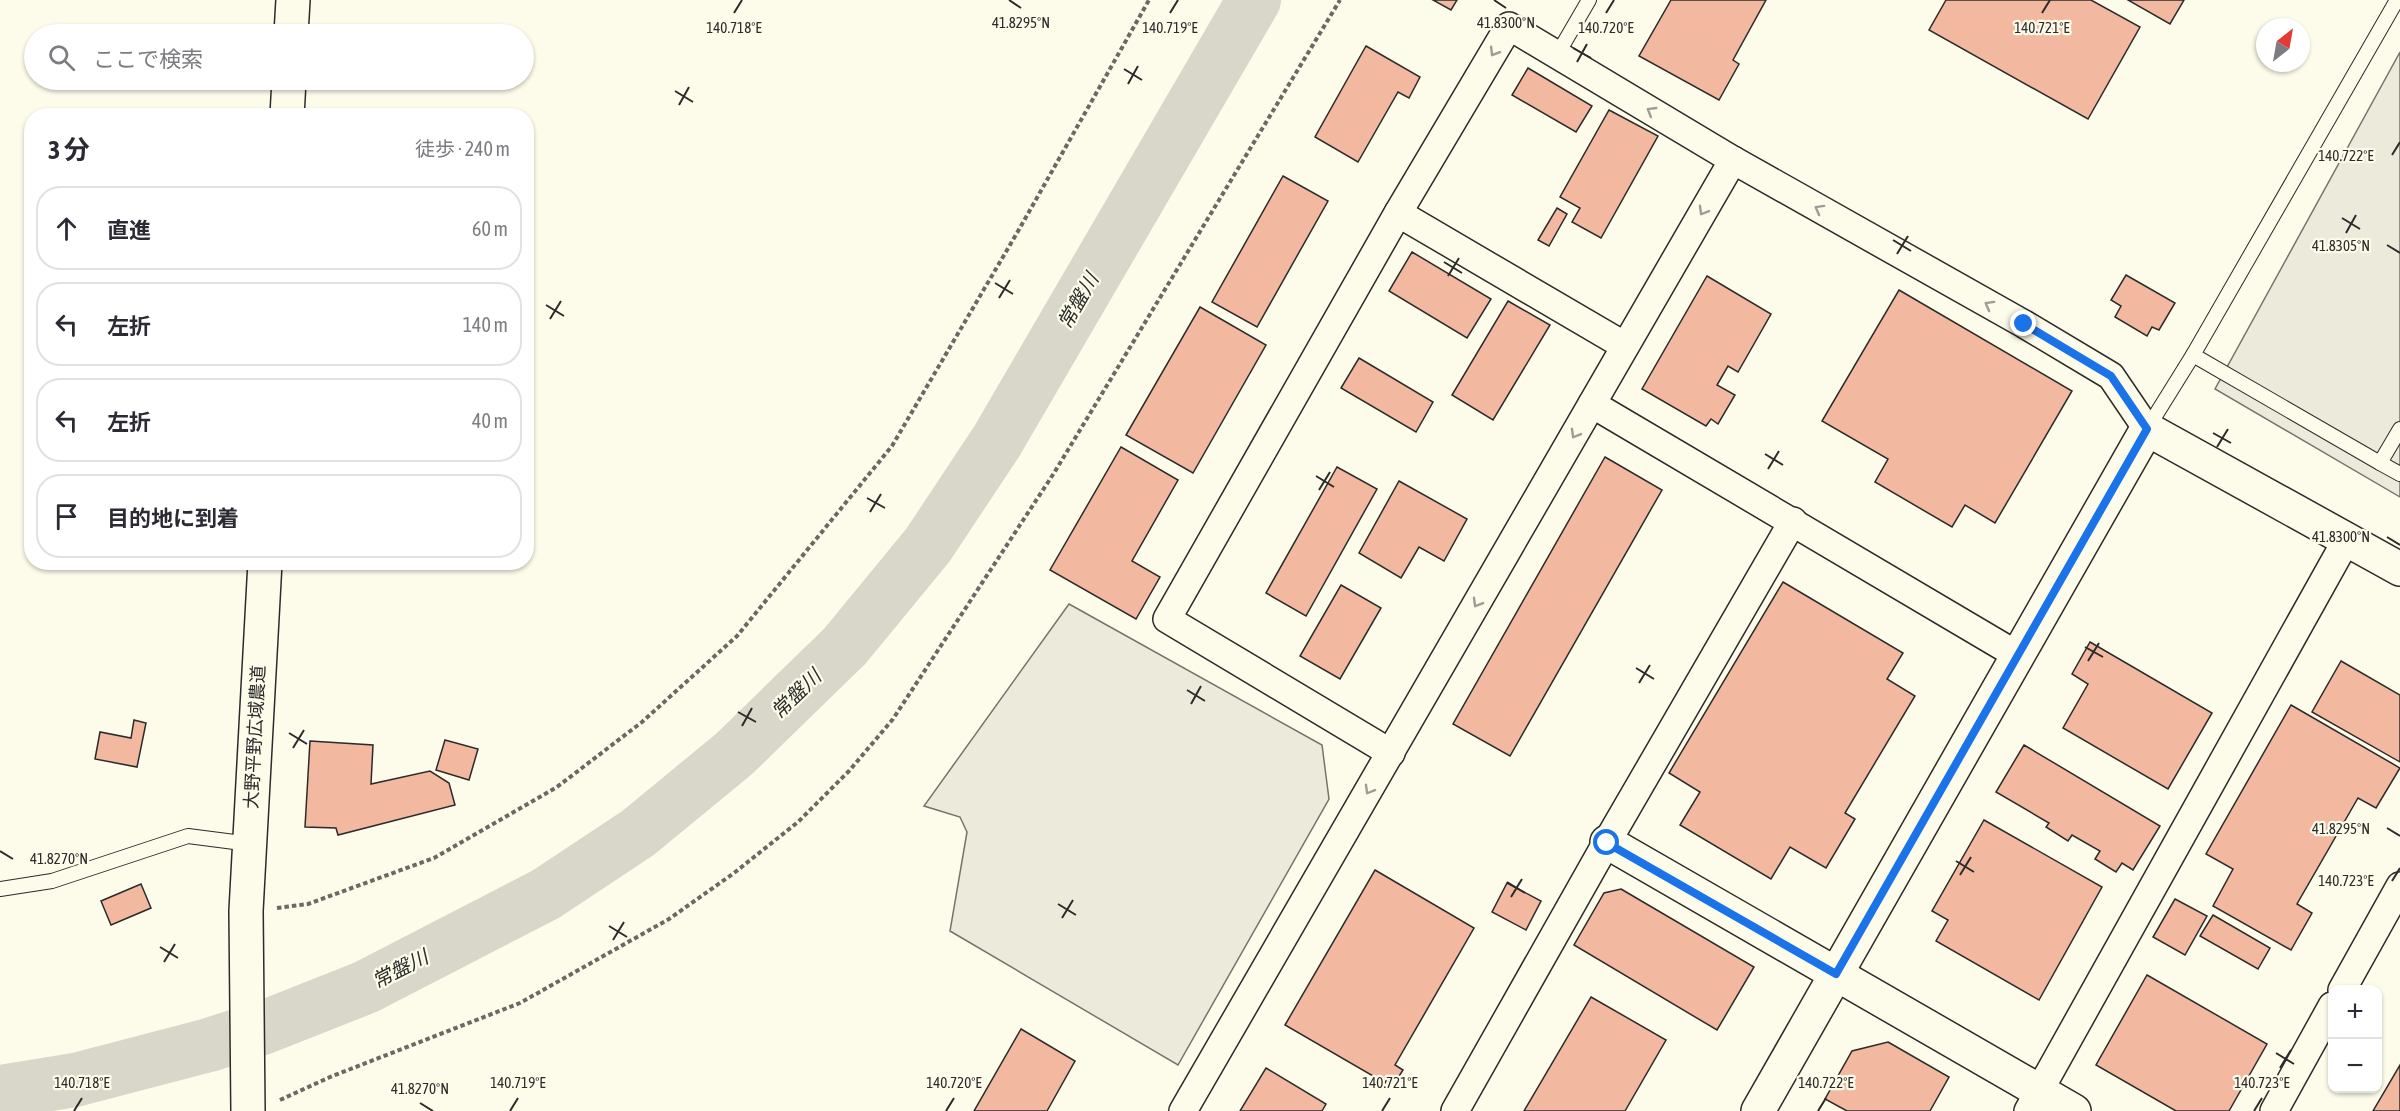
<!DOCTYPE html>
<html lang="ja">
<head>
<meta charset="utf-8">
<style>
	:root { --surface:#fff; --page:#f2f2f3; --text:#2b2b33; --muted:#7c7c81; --line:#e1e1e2 }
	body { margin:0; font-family:"Asap Condensed","Noto Sans JP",sans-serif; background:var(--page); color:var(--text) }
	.controls { position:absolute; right:18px; bottom:18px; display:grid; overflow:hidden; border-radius:12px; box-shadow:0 2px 4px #0004 }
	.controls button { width:54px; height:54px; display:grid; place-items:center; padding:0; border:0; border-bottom:2px solid var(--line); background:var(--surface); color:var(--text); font:30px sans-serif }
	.compass { position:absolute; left:2256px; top:18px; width:54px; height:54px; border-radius:50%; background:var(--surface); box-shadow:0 2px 4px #0004; rotate:31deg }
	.stop { position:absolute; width:18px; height:18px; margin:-14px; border:4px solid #1a73e8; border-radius:50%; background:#fff }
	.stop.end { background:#1a73e8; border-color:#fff; box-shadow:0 2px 6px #0008 }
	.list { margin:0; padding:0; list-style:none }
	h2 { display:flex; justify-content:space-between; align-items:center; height:78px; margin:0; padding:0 24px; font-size:26px }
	h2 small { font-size:20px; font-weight:400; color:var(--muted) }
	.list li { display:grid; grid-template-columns:39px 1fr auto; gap:18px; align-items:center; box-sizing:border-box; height:84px; margin:0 12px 12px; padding:0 12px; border:2px solid var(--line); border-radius:24px }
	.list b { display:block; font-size:22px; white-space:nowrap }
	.list em { font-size:20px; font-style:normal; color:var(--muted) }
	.icon { flex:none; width:33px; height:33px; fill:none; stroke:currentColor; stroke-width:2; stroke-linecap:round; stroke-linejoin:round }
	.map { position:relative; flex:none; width:2400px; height:1111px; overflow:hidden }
	.search { position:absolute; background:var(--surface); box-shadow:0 2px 4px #0004; left:24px; top:24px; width:510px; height:66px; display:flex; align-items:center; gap:15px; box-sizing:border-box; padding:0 21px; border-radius:33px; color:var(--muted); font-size:22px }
	.panel { position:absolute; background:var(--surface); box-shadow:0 2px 4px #0004; left:24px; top:108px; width:510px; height:462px; border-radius:24px }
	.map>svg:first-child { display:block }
	.green { fill:#ecebdb; stroke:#74746e; stroke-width:1.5 }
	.parking { fill:#eceadb; stroke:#74746e; stroke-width:1.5 }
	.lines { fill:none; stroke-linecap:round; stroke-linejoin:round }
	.river { stroke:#d8d7c9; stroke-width:54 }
	.building { fill:#f2b8a0; stroke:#2b2b2b; stroke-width:1.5 }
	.service-casing { stroke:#2b2b2b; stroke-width:16 }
	.minor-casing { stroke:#2b2b2b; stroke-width:30 }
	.tertiary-casing { stroke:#2b2b2b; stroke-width:36 }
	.path { stroke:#6a6964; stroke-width:4; stroke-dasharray:4.5 3; stroke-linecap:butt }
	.service { stroke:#fdfbea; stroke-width:14 }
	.minor { stroke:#fdfbea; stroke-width:27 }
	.tertiary { stroke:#fdfbea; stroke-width:33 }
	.oneway { stroke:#9e9d94 }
	.route { stroke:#1a73e8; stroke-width:8 }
	.ticks { fill:none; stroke:#2b2b2b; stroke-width:2 }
	.labels { text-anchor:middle; stroke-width:4.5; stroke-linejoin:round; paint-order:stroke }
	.street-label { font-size:18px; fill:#2b2b2b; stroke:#fdfbea }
	.water-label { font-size:20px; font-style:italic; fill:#2b2b2b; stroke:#fdfbea }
	.ticks-label { font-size:15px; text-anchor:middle; fill:#2b2b2b; stroke:#fdfbea; stroke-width:4.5; stroke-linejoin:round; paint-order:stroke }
</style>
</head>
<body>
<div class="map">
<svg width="2400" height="1111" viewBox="0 0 2400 1111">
	<rect width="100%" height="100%" fill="#fdfbea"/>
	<path class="green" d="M 1069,604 L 1322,745 L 1329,799 L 1178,1065 L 950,931 L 967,832 L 960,817 L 924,806 Z"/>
	<path class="parking" d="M 2400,52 L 2400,497 L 2215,389 Z"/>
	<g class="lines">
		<path class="river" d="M 0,1092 L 75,1080 L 209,1045 L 265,1027 L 366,987 L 546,894 L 638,833 L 734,754 L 845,646 L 928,545 L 997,441 L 1254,0"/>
	</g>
	<g class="building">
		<path d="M 1433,0 L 1457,0 L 1451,10 Z"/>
		<path d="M 1671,0 L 1766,0 L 1733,60 L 1739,64 L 1719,100 L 1639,56 Z"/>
		<path d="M 1946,0 L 2091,0 L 2140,27 L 2088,119 L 1929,30 Z"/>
		<path d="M 2128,0 L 2184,0 L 2170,24 Z"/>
		<path d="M 1366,46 L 1420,77 L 1409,98 L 1398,92 L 1358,162 L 1315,137 Z"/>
		<path d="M 1528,68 L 1592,106 L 1576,132 L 1512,95 Z"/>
		<path d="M 1609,110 L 1658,136 L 1601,238 L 1572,222 L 1580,208 L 1560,197 Z"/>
		<path d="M 1283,176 L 1328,201 L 1257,327 L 1212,302 Z"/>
		<path d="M 1557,208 L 1567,214 L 1549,246 L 1538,240 Z"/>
		<path d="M 1412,252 L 1491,299 L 1467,338 L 1389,291 Z"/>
		<path d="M 2126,275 L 2175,303 L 2159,330 L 2152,327 L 2147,336 L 2115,317 L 2121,306 L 2111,300 Z"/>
		<path d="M 1707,276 L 1771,314 L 1738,372 L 1728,366 L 1717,385 L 1735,395 L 1718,424 L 1711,419 L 1706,426 L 1642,389 Z"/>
		<path d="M 1899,290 L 2072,391 L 1995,523 L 1965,505 L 1952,527 L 1875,482 L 1888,459 L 1822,421 Z"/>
		<path d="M 1508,301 L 1550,325 L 1493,420 L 1452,395 Z"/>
		<path d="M 1200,307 L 1266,345 L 1193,473 L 1126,435 Z"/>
		<path d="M 1359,358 L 1433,402 L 1416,432 L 1341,388 Z"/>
		<path d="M 1121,447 L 1178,480 L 1132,561 L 1160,577 L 1136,619 L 1050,570 Z"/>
		<path d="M 1605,457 L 1662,490 L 1510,756 L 1453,724 Z"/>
		<path d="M 1337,467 L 1377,489 L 1306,616 L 1266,593 Z"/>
		<path d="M 1399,481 L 1467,519 L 1444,561 L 1419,547 L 1401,578 L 1359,553 Z"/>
		<path d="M 1783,582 L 1903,653 L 1887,679 L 1915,696 L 1845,813 L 1855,819 L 1826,868 L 1790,847 L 1771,879 L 1680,825 L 1700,792 L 1669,773 Z"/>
		<path d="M 1341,585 L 1381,608 L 1340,679 L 1300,656 Z"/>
		<path d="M 2090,642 L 2212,713 L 2168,789 L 2063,728 L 2088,684 L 2072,674 Z"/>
		<path d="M 2341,661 L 2400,695 L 2400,762 L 2312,712 Z"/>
		<path d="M 2291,705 L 2400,768 L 2376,808 L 2358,798 L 2297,904 L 2312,913 L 2291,950 L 2213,906 L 2233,869 L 2206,854 Z"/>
		<path d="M 134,720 L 146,723 L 137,767 L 95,759 L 100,732 L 131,738 Z"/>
		<path d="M 445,740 L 478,749 L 469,780 L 436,770 Z"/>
		<path d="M 310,741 L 373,745 L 371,784 L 430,771 L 449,783 L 455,805 L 338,835 L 336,828 L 305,827 Z"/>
		<path d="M 2024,745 L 2160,826 L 2133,870 L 2122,863 L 2116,872 L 2095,859 L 2100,851 L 2072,835 L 2068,841 L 2046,827 L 2049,823 L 1996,792 Z"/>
		<path d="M 1984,820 L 2102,887 L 2039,1000 L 1936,941 L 1948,920 L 1932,911 Z"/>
		<path d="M 1375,870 L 1474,928 L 1395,1065 L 1403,1070 L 1396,1081 L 1388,1077 L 1385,1083 L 1285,1025 Z"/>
		<path d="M 1507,883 L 1541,901 L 1526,930 L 1492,912 Z"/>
		<path d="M 141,884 L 151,908 L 111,925 L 101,901 Z"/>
		<path d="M 1621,889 L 1754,967 L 1717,1030 L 1574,945 L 1604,893 Z"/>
		<path d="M 2175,899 L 2207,916 L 2185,955 L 2153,937 Z"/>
		<path d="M 2213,915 L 2270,948 L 2258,969 L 2200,936 Z"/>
		<path d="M 2147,975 L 2267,1044 L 2229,1111 L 2176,1111 L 2096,1065 Z"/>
		<path d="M 1591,997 L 1666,1040 L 1625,1111 L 1524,1111 Z"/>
		<path d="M 1021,1029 L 1075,1061 L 1047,1111 L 974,1111 Z"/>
		<path d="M 1888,1042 L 1949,1077 L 1930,1111 L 1847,1111 L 1825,1099 L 1852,1051 Z"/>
		<path d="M 2400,1065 L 2400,1111 L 2373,1111 Z"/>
		<path d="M 1266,1068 L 1326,1104 L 1322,1111 L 1240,1111 Z"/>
	</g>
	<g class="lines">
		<g class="service-casing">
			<g id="service">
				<path d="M 1557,55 L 1589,0"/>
				<path d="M 2193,355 L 2380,463 L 2400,429"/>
				<path d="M 2147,429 L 2193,355 L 2397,0"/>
				<path d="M 2380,463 L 2400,474"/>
				<path d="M 0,889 L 52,881 L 188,836 L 250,844"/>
			</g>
		</g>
		<g class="minor-casing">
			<g id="minor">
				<path d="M 1398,213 L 1625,346"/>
				<path d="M 1592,404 L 2017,655"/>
				<path d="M 1391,753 L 1167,619 L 1398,213 L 1509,26 L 1733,160 L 2024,324 L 2111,376 L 2147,429"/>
				<path d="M 2342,990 L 2400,886"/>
				<path d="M 1183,1111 L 1733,160"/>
				<path d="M 1455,1111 L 1607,842 L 1793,521"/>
				<path d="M 2028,1111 L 2347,539"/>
				<path d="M 2274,1111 L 2332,1006"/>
			</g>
		</g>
		<g class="tertiary-casing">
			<g id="tertiary">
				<path d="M 291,34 L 293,0"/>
				<path d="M 287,116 L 289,80"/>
				<path d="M 1607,842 L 2074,1111"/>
				<path d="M 248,1111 L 246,911 L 265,562"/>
				<path d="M 1758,1111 L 2147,429 L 2400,569"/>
			</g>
		</g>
		<g class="path">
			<path d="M 277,908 L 308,904 L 434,858 L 557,787 L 642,722 L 737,636 L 892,446 L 1017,233 L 1149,0"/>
			<path d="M 280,1100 L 330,1077 L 520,1003 L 669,919 L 734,873 L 798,822 L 849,771 L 893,719 L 1054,473 L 1340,0"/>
		</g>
		<use href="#service" class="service"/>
		<use href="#minor" class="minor"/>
		<use href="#tertiary" class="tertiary"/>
	</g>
	<defs><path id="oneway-chevron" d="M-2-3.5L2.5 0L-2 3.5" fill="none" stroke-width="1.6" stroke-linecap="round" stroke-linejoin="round" transform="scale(1.5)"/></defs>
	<g class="oneway">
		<use href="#oneway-chevron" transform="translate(1494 52) rotate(121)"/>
		<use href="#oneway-chevron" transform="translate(1651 111) rotate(-149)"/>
		<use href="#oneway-chevron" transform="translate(1819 209) rotate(-151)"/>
		<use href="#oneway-chevron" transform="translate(1703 211) rotate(120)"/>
		<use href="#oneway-chevron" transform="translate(1989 305) rotate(-151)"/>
		<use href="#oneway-chevron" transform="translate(1575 434) rotate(120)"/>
		<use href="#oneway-chevron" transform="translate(1477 603) rotate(120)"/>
		<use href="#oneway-chevron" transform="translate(1369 790) rotate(120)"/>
	</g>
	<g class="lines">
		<path class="route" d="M 1607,843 L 1836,974 L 2147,429 L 2111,376 L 2024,324"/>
	</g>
	<path class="ticks" d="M 1009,0 L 1021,8M 1494,0 L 1506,8M 734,13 L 742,0M 1170,13 L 1178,0M 1606,13 L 1614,0M 2042,13 L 2050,0M 1573,48 L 1591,58M 1577,62 L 1587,44M 1124,69 L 1142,80M 1128,84 L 1138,66M 675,91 L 693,102M 679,105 L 689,87M 2392,155 L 2400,142M 2342,218 L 2360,229M 2346,233 L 2356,215M 1893,240 L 1911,251M 2387,245 L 2400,253M 1897,254 L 1908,236M 1444,262 L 1462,273M 1448,276 L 1459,258M 995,283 L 1013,294M 999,298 L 1010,280M 546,305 L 564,316M 550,319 L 561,301M 2213,433 L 2231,443M 2217,447 L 2228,429M 1765,454 L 1783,465M 1768,469 L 1779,451M 1316,476 L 1334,487M 1319,490 L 1330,472M 867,498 L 885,508M 870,512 L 881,494M 2387,537 L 2400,545M 2085,647 L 2103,657M 2088,661 L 2099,643M 1636,668 L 1654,679M 1639,683 L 1650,665M 1187,690 L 1205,701M 1191,704 L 1201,686M 738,712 L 756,722M 742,726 L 752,708M 289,733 L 307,744M 293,748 L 304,730M 2387,828 L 2400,836M 0,851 L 13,859M 1956,861 L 1974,872M 1960,875 L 1971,857M 2392,881 L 2400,868M 1507,882 L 1525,893M 1511,897 L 1522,879M 1058,904 L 1076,915M 1062,918 L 1073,900M 609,926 L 627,937M 613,940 L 624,922M 160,947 L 178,958M 164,962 L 175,944M 2276,1053 L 2294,1064M 2280,1068 L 2291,1050M 420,1103 L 433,1111M 74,1111 L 82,1098M 510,1111 L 518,1098M 946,1111 L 954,1098M 1382,1111 L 1390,1098M 1818,1111 L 1826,1098M 2254,1111 L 2262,1098"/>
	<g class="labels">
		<g class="street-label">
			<text transform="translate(255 737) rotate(-87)" y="6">大野平野広域農道</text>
		</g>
		<g class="water-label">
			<text transform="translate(1078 301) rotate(-60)" y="7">常盤川</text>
			<text transform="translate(796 694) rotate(-44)" y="7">常盤川</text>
			<text transform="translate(400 969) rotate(-27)" y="7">常盤川</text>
		</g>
	</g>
	<g class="ticks-label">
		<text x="1021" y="28">41.8295°N</text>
		<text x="1506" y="28">41.8300°N</text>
		<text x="734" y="33">140.718°E</text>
		<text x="1170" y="33">140.719°E</text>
		<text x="1606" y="33">140.720°E</text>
		<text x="2042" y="33">140.721°E</text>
		<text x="2346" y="161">140.722°E</text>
		<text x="2341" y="251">41.8305°N</text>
		<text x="2341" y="542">41.8300°N</text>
		<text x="2341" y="834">41.8295°N</text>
		<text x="59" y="864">41.8270°N</text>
		<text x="2346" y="886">140.723°E</text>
		<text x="82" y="1088">140.718°E</text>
		<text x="518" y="1088">140.719°E</text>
		<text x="954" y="1088">140.720°E</text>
		<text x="1390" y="1088">140.721°E</text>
		<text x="1826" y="1088">140.722°E</text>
		<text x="2262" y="1088">140.723°E</text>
		<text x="420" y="1094">41.8270°N</text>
	</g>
</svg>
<div class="controls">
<button>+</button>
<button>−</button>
</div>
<svg class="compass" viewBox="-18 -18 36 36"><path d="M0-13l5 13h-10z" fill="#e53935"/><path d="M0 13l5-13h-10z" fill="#7c7c81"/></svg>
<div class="stop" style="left:1607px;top:843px"></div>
<div class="stop end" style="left:2024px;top:324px"></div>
<div class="search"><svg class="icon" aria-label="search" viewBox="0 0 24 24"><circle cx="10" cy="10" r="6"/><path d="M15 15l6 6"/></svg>ここで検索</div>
<section class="panel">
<h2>3 分<small>徒歩 · 240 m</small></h2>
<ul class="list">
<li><svg class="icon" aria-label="ahead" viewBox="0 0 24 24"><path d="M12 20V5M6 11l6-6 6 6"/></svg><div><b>直進</b></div><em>60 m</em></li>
<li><svg class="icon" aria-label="left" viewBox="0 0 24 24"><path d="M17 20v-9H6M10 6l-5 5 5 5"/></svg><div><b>左折</b></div><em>140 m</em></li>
<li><svg class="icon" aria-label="left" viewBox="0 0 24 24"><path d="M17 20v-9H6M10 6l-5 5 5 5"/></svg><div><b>左折</b></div><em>40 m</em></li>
<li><svg class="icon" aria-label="arrive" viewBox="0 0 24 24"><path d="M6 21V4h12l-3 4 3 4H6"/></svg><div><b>目的地に到着</b></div></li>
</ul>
</section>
</div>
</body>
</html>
